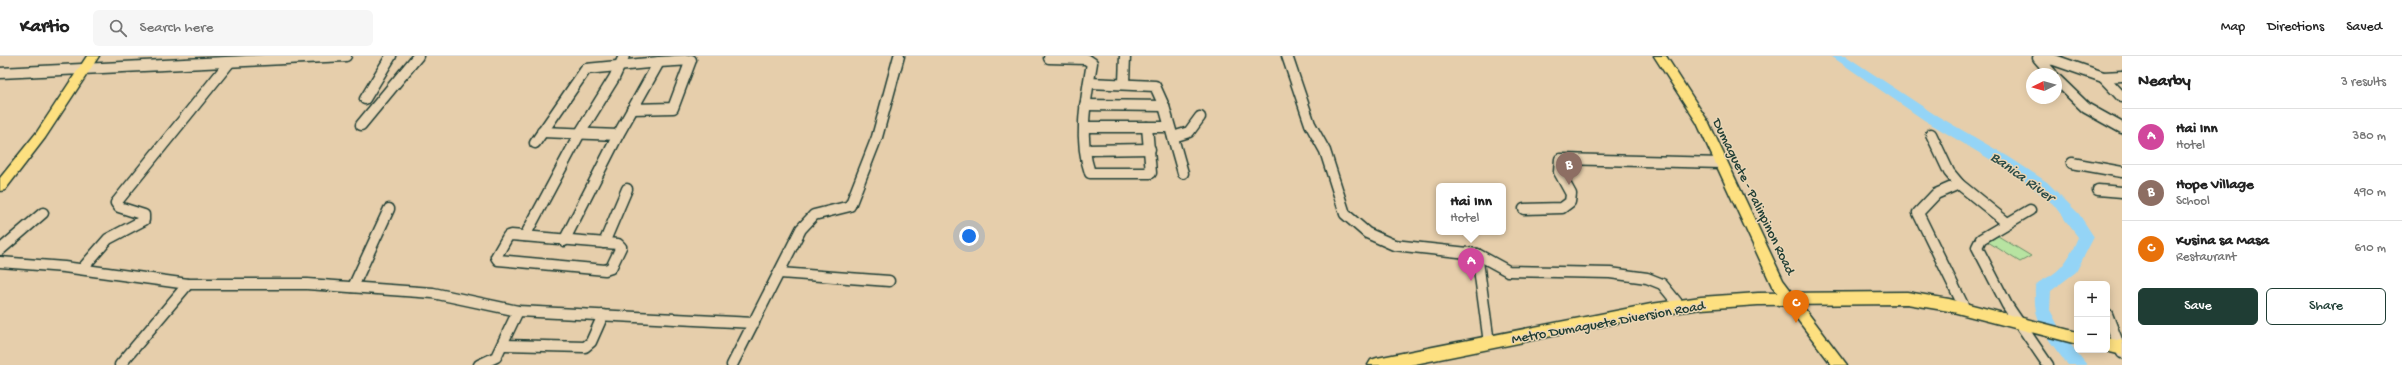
<!DOCTYPE html>
<html lang="en">
<head>
<meta charset="utf-8">
<style>
	:root { --surface:#fff; --page:#f6f6f6; --text:#222; --muted:#767676; --line:#e0e0e0; --accent:#1f3d34 }
	body { margin:0; font-family:"Gochi Hand",sans-serif; background:var(--page); color:var(--text) }
	.controls { position:absolute; right:12px; bottom:12px; display:grid; overflow:hidden; border-radius:6px; box-shadow:0 2px 10px #0003 }
	.controls button { width:36px; height:36px; display:grid; place-items:center; padding:0; border:0; border-bottom:1px solid var(--line); background:var(--surface); color:var(--text); font:20px sans-serif }
	.compass { position:absolute; left:2026px; top:12px; width:36px; height:36px; border-radius:50%; background:var(--surface); box-shadow:0 2px 10px #0003; rotate:265deg }
	.you { position:absolute; left:969px; top:180px; width:14px; height:14px; margin:-10px; border:3px solid #fff; border-radius:50%; background:#1a73e8; box-shadow:0 0 0 6px #1a73e833 }
	.badge { display:grid; place-items:center; width:26px; height:26px; border-radius:50%; background:var(--accent); color:#fff; font-size:13px; font-weight:700 }
	.pin { position:absolute; translate:-50% -33px; filter:drop-shadow(0 1px 2px #0008) }
	.pin::after { content:''; position:absolute; top:21px; width:14px; height:12px; background:inherit; clip-path:polygon(0 0,100% 0,50% 100%) }
	.popup { position:absolute; left:1436px; top:127px; width:70px; height:52px; box-sizing:border-box; display:grid; place-content:center; border-radius:6px; background:var(--surface); filter:drop-shadow(0 1px 3px #0005); font-size:13px; white-space:nowrap; color:var(--muted) }
	.popup b { font-size:15px; color:var(--text) }
	.popup::after { content:''; position:absolute; left:50%; top:100%; margin-left:-8px; border:8px solid transparent; border-top-color:var(--surface) }
	.list { margin:0; padding:0; list-style:none }
	h2 { display:flex; justify-content:space-between; align-items:center; height:52px; margin:0; padding:0 16px; font-size:17px }
	h2 small { font-size:13px; font-weight:400; color:var(--muted) }
	.list li { display:grid; grid-template-columns:26px 1fr auto; gap:12px; align-items:center; box-sizing:border-box; height:56px; padding:0 16px; border-top:1px solid var(--line) }
	.list b { display:block; font-size:15px; white-space:nowrap }
	.list p { margin:0; font-size:13px; white-space:nowrap; color:var(--muted) }
	.list em { font-size:13px; font-style:normal; color:var(--muted) }
	.actions { display:flex; gap:8px; padding:12px 16px }
	.actions a { flex:1; padding:9px 0; border:1px solid var(--accent); border-radius:6px; text-align:center; font-size:14px; color:var(--accent) }
	.actions .main { background:var(--accent); color:#fff }
	.icon { flex:none; width:22px; height:22px; fill:none; stroke:currentColor; stroke-width:2; stroke-linecap:round; stroke-linejoin:round }
	.map { position:relative; flex:none; width:2122px; height:309px; overflow:hidden }
	header { display:flex; align-items:center; gap:24px; box-sizing:border-box; height:56px; padding:0 20px; background:var(--surface); border-bottom:1px solid var(--line) }
	header strong { font-size:19px }
	nav { display:flex; gap:22px; margin-inline-start:auto; font-size:14px }
	.search { width:280px; height:36px; background:var(--page); display:flex; align-items:center; gap:10px; box-sizing:border-box; padding:0 14px; border-radius:6px; color:var(--muted); font-size:15px }
	main { display:flex }
	aside { flex:1; background:var(--surface) }
	.map>svg:first-child { display:block }
	.green { fill:#b7e3a1; stroke:#6b906a }
	.lines { fill:none; stroke-linecap:round; stroke-linejoin:round }
	.river { fill:#94d4f6; fill-rule:evenodd }
	.minor-casing { stroke:#1f3d34; stroke-width:13 }
	.major-casing { stroke:#1f3d34; stroke-width:3 }
	.highway-casing { stroke:#1f3d34; stroke-width:3 }
	.minor { stroke:#ead5b4; stroke-width:10 }
	.major { fill:#fde080; fill-rule:evenodd }
	.highway { fill:#fde080; fill-rule:evenodd }
	.labels { text-anchor:middle; stroke-width:3; stroke-linejoin:round; paint-order:stroke }
	.street-label { font-size:14px; fill:#1f3d34; stroke:#ead5b4 }
	.water-label { font-size:15px; font-style:italic; fill:#2b4c47; stroke:#ead5b4 }
</style>
</head>
<body>
<header>
<strong>Kartio</strong>
<div class="search"><svg class="icon" aria-label="search" viewBox="0 0 24 24"><circle cx="10" cy="10" r="6"/><path d="M15 15l6 6"/></svg>Search here</div>
<nav><a>Map</a><a>Directions</a><a>Saved</a></nav>
</header>
<main>
<div class="map">
<svg width="2122" height="309" viewBox="0 0 2122 309">
	<rect width="100%" height="100%" fill="#e6ceab"/>
	<filter id="ink" filterUnits="userSpaceOnUse"><feTurbulence type="fractalNoise" baseFrequency=".025" numOctaves="2"/><feDisplacementMap in="SourceGraphic" scale="8" xChannelSelector="R" yChannelSelector="G"/><feConvolveMatrix kernelMatrix="1 2 1 2 8 2 1 2 1" color-interpolation-filters="sRGB"/></filter>
	<g filter="url(#ink)">
		<path class="green" d="M 1998,180 L 2031,200 L 2020,206 L 1988,186 Z"/>
		<g class="lines">
			<path class="river" d="M 1831,0 L 1846,0 L 1934,58 L 2009,101 L 2047,126 L 2079,158 L 2094,181 L 2076,216 L 2051,235 L 2050,254 L 2063,279 L 2087,309 L 2068,309 C 2052,289 2033,266 2035,240 C 2035,236 2034,231 2037,228 C 2041,224 2048,222 2053,218 C 2066,209 2072,196 2078,181 L 2053,148 L 2018,120 L 1924,64 Z"/>
			<g class="minor-casing">
				<g id="minor">
					<path d="M 1287,0 L 1310,68 L 1325,95 L 1345,158 L 1367,177 L 1394,189 L 1477,198 L 1508,215 L 1610,217 L 1647,222 L 1662,228 L 1679,249"/>
					<path d="M 1049,2 L 1086,3 L 1092,7 C 1086,42 1078,82 1090,117 L 1151,117 L 1147,71"/>
					<path d="M 0,17 L 346,0"/>
					<path d="M 2052,18 L 2038,2 L 2054,4 L 2103,21 L 2122,20"/>
					<path d="M 2103,21 L 2122,41"/>
					<path d="M 2056,23 L 2086,52 L 2122,72"/>
					<path d="M 1089,27 L 1155,30 L 1164,50 L 1183,117"/>
					<path d="M 1124,27 L 1125,0"/>
					<path d="M 365,43 L 391,0"/>
					<path d="M 1085,49 L 1164,50"/>
					<path d="M 632,53 L 673,52 L 691,4 L 659,6"/>
					<path d="M 361,69 L 418,0"/>
					<path d="M 1085,71 L 1169,71"/>
					<path d="M 542,76 L 618,79"/>
					<path d="M 1931,78 L 1949,116 L 1959,128 L 2006,166"/>
					<path d="M 1173,81 L 1189,76 L 1200,61"/>
					<path d="M 535,87 L 586,13 L 659,6 L 618,79 L 564,185"/>
					<path d="M 1086,94 L 1150,93"/>
					<path d="M 2072,107 L 2122,116"/>
					<path d="M 1959,128 L 1936,138 L 1918,157 L 1965,253"/>
					<path d="M 2098,134 L 2122,136"/>
					<path d="M 1524,153 L 1562,152 L 1570,146 L 1571,138 L 1559,116 L 1560,103 L 1722,107"/>
					<path d="M 2030,154 L 1981,183 L 1977,191 L 2007,249 L 2048,309"/>
					<path d="M 511,179 L 618,188 L 621,191 L 611,212 L 605,214 L 498,204 L 496,201 L 508,180 Z"/>
					<path d="M 525,180 L 580,77 L 614,22 L 624,0"/>
					<path d="M 604,187 L 627,133"/>
					<path d="M 0,194 L 43,157"/>
					<path d="M 1477,198 L 1489,287"/>
					<path d="M 0,206 L 64,211 L 188,228 L 307,228 L 433,237 L 518,255 L 754,267"/>
					<path d="M 82,213 L 108,183 L 144,164 L 144,159 L 119,151 L 116,147 L 229,7"/>
					<path d="M 780,217 L 889,225"/>
					<path d="M 353,231 L 389,153"/>
					<path d="M 2107,258 L 2122,297"/>
					<path d="M 504,289 L 585,291 L 591,286 L 603,259"/>
					<path d="M 120,309 L 188,228"/>
					<path d="M 479,309 L 496,301 L 518,255"/>
					<path d="M 732,309 L 801,173 L 814,159 L 850,150 L 877,81 L 899,0"/>
				</g>
			</g>
			<g class="major-casing">
				<g id="major">
					<path d="M 87,0 L 99,0 L 45,82 L 5,134 L 0,135 L 0,122 L 37,76 Z"/>
					<path d="M 1654,0 L 1666,0 L 1709,67 L 1783,224 L 1847,309 L 1832,309 L 1772,230 L 1697,67 Z"/>
				</g>
			</g>
			<g class="highway-casing">
				<g id="highway">
					<path d="M 1907,236 L 1949,243 L 2077,276 L 2077,288 L 1949,255 L 1907,248 L 1758,249 L 1701,253 L 1651,260 L 1410,309 L 1368,309 L 1371,304 L 1377,302 L 1651,248 L 1701,241 L 1758,237 Z"/>
					<path d="M 2107,282 L 2122,285 L 2122,299 L 2102,294 L 2107,294 Z"/>
				</g>
			</g>
			<use href="#minor" class="minor"/>
			<use href="#major" class="major"/>
			<use href="#highway" class="highway"/>
		</g>
	</g>
	<g class="labels">
		<g class="street-label">
			<text transform="translate(1755 140) rotate(64)" y="5">Dumaguete - Palinpinon Road</text>
			<text transform="translate(1608 265) rotate(-10)" y="5">Metro Dumaguete Diversion Road</text>
		</g>
		<g class="water-label">
			<text transform="translate(2023 120) rotate(36)" y="5">Banica River</text>
		</g>
	</g>
</svg>
<div class="controls">
<button>+</button>
<button>−</button>
</div>
<svg class="compass" viewBox="-18 -18 36 36"><path d="M0-13l5 13h-10z" fill="#e53935"/><path d="M0 13l5-13h-10z" fill="#767676"/></svg>
<div class="you"></div>
<div class="pin badge" style="left:1471px;top:225px;background:#d1479c">A</div>
<div class="popup"><b>Hai Inn</b>Hotel</div>
<div class="pin badge" style="left:1569px;top:129px;background:#8d6e63">B</div>
<div class="pin badge" style="left:1796px;top:267px;background:#e8710a">C</div>
</div>
<aside>
<h2>Nearby<small>3 results</small></h2>
<ul class="list">
<li><span class="badge" style="background:#d1479c">A</span><div><b>Hai Inn</b><p>Hotel</p></div><em>380 m</em></li>
<li><span class="badge" style="background:#8d6e63">B</span><div><b>Hope Village</b><p>School</p></div><em>490 m</em></li>
<li><span class="badge" style="background:#e8710a">C</span><div><b>Kusina sa Masa</b><p>Restaurant</p></div><em>610 m</em></li>
</ul>
<div class="actions"><a class="main">Save</a><a>Share</a></div>
</aside>
</main>
</body>
</html>
